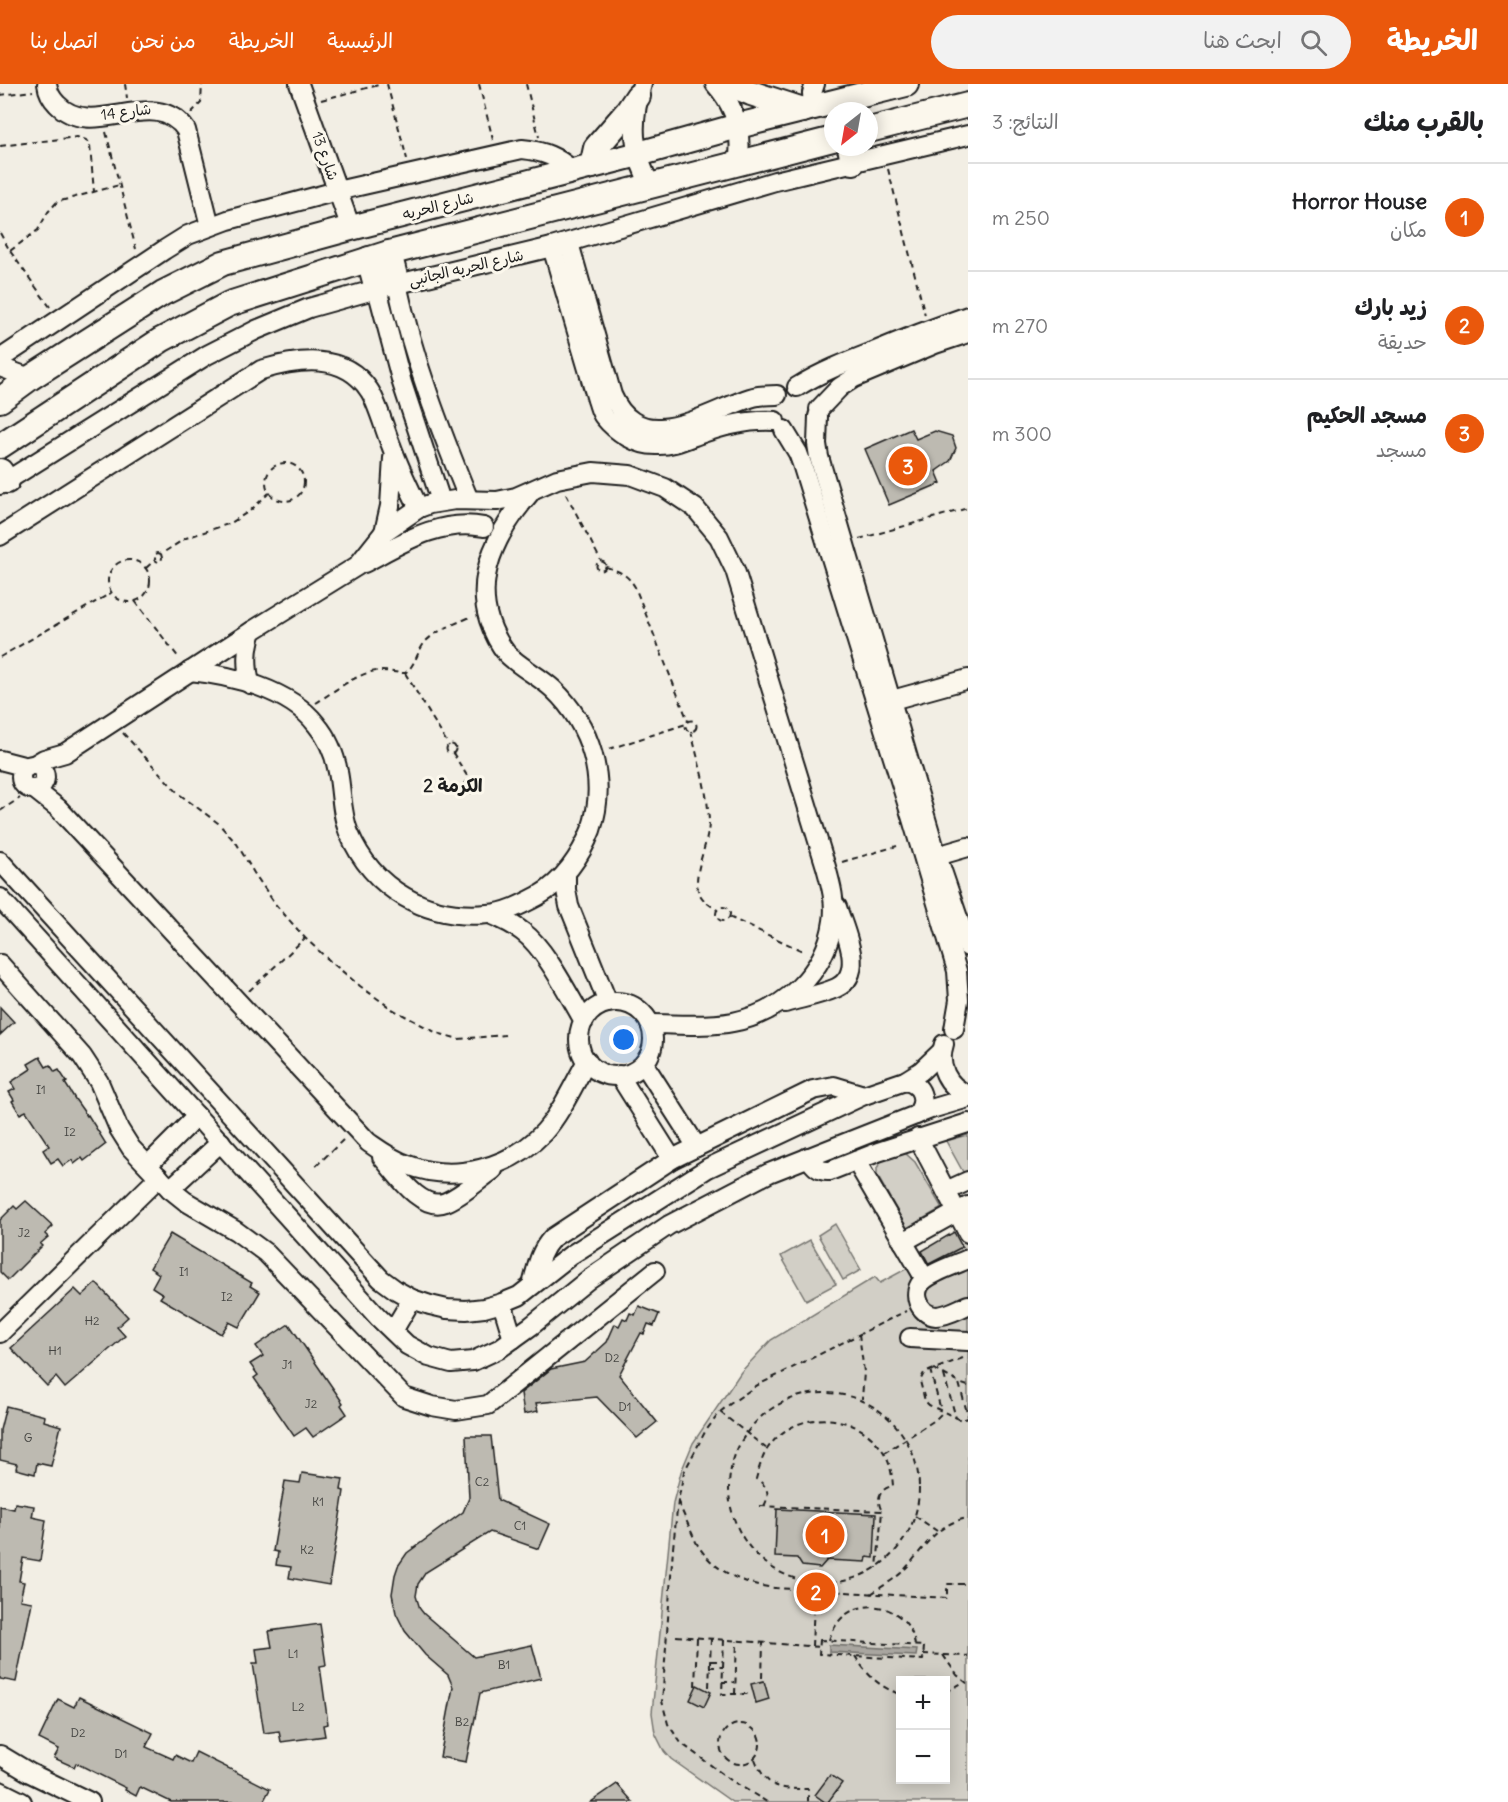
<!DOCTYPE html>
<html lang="ar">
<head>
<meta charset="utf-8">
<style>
	:root { --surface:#fff; --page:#f2f2f2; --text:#202124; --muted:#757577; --line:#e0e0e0; --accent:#ea580c }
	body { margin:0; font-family:Delius,"Playpen Sans Arabic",sans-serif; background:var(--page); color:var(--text); direction:rtl }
	.controls { position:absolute; right:18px; bottom:18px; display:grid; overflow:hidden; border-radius:0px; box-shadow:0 3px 15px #0003 }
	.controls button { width:54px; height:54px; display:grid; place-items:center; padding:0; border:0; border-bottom:2px solid var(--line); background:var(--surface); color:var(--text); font:30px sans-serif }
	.compass { position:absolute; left:824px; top:18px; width:54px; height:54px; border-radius:50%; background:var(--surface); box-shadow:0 3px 15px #0003; rotate:211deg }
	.you { position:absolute; left:624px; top:956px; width:21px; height:21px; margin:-15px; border:4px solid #fff; border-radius:50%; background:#1a73e8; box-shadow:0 0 0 9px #1a73e833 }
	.badge { display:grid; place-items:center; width:39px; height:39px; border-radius:50%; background:var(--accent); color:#fff; font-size:20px; font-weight:700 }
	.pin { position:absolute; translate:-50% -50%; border:3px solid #fff; box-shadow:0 2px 6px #0006 }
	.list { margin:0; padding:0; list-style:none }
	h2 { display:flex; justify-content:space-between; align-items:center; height:78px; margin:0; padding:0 24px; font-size:26px }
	h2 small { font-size:20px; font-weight:400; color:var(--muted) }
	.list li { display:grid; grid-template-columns:39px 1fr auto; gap:18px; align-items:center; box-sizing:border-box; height:108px; padding:0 24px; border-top:2px solid var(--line) }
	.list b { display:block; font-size:22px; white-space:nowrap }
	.list p { margin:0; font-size:20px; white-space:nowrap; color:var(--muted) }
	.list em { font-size:20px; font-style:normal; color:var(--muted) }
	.icon { flex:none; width:33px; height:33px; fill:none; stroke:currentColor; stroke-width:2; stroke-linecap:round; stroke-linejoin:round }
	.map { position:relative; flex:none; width:968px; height:1718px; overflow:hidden; direction:ltr }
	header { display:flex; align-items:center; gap:36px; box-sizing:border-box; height:84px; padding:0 30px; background:var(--accent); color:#fff }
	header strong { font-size:28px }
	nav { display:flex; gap:33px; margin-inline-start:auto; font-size:21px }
	.search { width:420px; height:54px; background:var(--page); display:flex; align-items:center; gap:15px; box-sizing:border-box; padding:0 21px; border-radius:33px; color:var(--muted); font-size:22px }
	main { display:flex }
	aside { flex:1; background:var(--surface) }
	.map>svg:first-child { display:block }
	.green { fill:#d2cfc6; stroke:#777671; stroke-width:1.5; fill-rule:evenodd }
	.water { fill:#a9a6a0; stroke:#716f6b; stroke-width:1.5 }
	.building { fill:#bdbab1; stroke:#1c1c1c; stroke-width:1.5 }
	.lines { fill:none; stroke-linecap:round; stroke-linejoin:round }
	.minor-casing { stroke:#1c1c1c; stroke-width:22 }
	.major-casing { stroke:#1c1c1c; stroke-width:28 }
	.path { stroke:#1c1c1c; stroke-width:2; stroke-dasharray:6 4.5; stroke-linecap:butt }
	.minor { stroke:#fbf7ec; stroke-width:18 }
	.major { stroke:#fbf7ec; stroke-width:24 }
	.labels { text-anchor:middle; stroke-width:6; stroke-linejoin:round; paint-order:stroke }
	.number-label { font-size:12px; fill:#444441 }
	.street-label { font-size:15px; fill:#1c1c1c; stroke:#fbf7ec }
	.quarter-label { font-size:18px; font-weight:bold; fill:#1c1c1c; stroke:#fbf7ec }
</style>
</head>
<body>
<header>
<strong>الخريطة</strong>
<div class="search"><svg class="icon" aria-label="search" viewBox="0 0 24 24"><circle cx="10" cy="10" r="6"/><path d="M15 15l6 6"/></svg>ابحث هنا</div>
<nav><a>الرئيسية</a><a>الخريطة</a><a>من نحن</a><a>اتصل بنا</a></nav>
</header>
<main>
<aside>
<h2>بالقرب منك<small>النتائج: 3</small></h2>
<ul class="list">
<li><span class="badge">1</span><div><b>Horror House</b><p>مكان</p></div><em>250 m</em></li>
<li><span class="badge">2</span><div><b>زيد بارك</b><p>حديقة</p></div><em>270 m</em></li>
<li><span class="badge">3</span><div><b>مسجد الحكيم</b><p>مسجد</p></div><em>300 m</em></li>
</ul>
</aside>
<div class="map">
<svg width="968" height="1718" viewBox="0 0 968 1718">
	<rect width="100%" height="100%" fill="#f2eee4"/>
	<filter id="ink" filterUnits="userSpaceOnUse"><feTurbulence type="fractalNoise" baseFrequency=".0167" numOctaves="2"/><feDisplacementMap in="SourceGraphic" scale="12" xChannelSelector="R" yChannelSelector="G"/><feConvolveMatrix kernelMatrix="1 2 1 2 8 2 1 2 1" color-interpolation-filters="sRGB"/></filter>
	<g filter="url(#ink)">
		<g class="green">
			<path d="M 968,1051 L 968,1097 L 946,1057 Z"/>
			<path d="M 898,1068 L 905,1069 L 915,1078 L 942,1124 L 907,1144 L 877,1091 L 877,1084 L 884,1072 Z"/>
			<path d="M 835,1140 L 861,1186 L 843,1196 L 818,1151 Z"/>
			<path d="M 968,1151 L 968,1718 L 732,1718 L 671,1675 L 664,1667 L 655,1649 L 652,1629 L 673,1419 L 681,1388 L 693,1359 L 741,1288 L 771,1256 L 875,1193 L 880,1199 L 919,1178 L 924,1185 L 962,1163 L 958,1156 ZM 900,1596 L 946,1596 L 946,1696 L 900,1696 Z"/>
			<path d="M 810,1156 L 836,1200 L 806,1216 L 781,1172 Z"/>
		</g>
		<path class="water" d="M 829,1561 L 917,1566 L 916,1572 L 829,1568 Z"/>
		<g class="building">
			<path d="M 911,345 L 916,355 L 935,347 L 952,352 L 956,364 L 950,377 L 936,387 L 941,399 L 889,421 L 865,365 Z"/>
			<path d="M 0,923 L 14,938 L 0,951 Z"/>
			<path d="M 40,973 L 46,983 L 50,981 L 55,988 L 59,986 L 67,998 L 65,999 L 75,1015 L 87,1032 L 88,1031 L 106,1060 L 84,1077 L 82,1074 L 74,1080 L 72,1076 L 63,1082 L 58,1075 L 51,1079 L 43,1066 L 49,1062 L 26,1027 L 20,1030 L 12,1017 L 14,1016 L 9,1008 L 15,1005 L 11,998 L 31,985 L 28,980 Z"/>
			<path d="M 26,1117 L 53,1142 L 45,1150 L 48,1153 L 40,1160 L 42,1162 L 8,1196 L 0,1188 L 0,1136 L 14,1122 L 17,1125 Z"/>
			<path d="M 954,1148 L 962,1163 L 929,1180 L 922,1167 Z"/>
			<path d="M 170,1150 L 252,1199 L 250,1202 L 260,1208 L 239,1243 L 229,1238 L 221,1250 L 160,1214 L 163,1210 L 152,1203 L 159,1190 L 150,1184 Z"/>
			<path d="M 96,1199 L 128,1233 L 117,1243 L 125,1252 L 65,1304 L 56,1293 L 47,1302 L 11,1264 L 75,1205 L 82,1212 Z"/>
			<path d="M 639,1222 L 659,1230 L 654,1242 L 648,1240 L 644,1250 L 641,1249 L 619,1291 L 657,1338 L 637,1354 L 597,1313 L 536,1319 L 538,1327 L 524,1330 L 521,1309 L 551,1285 L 585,1278 L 607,1258 L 615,1240 L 619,1242 L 623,1234 L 627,1236 L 630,1229 L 635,1231 Z"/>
			<path d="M 289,1240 L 343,1319 L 341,1321 L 347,1330 L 313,1353 L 306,1344 L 294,1352 L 254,1294 L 258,1291 L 250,1280 L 263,1272 L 256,1262 Z"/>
			<path d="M 6,1322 L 45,1332 L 44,1337 L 61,1342 L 51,1382 L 37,1379 L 35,1390 L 16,1385 L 17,1380 L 0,1376 L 0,1346 Z"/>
			<path d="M 466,1352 L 491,1352 L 498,1416 L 550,1440 L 539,1465 L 490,1448 L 426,1488 L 418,1500 L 416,1512 L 420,1525 L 424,1530 L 474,1573 L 532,1561 L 541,1594 L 480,1609 L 466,1678 L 440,1673 L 453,1603 L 448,1591 L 425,1571 L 405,1547 L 396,1529 L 392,1510 L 395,1491 L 398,1482 L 407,1469 L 463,1428 L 469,1414 Z"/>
			<path d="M 302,1389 L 343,1395 L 341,1406 L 344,1407 L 329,1501 L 289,1494 L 291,1483 L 276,1481 L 278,1468 L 273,1467 L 285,1397 L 300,1399 Z"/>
			<path d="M 15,1419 L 34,1422 L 32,1433 L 46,1436 L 40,1477 L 23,1474 L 19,1497 L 24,1498 L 20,1516 L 32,1518 L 16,1598 L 0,1595 L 0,1422 L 14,1425 Z"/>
			<path d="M 777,1425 L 876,1430 L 874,1474 L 867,1473 L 866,1478 L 827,1476 L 820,1484 L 802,1482 L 797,1474 L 775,1473 Z"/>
			<path d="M 320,1540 L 326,1581 L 320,1582 L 328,1640 L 323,1641 L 325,1652 L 281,1658 L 279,1647 L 264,1649 L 253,1579 L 258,1579 L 256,1565 L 272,1563 L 269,1547 Z"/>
			<path d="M 764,1597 L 769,1615 L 756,1619 L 751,1600 Z"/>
			<path d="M 697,1601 L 711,1608 L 704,1623 L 690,1616 Z"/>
			<path d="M 79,1613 L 153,1649 L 146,1663 L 173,1675 L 175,1671 L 191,1679 L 196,1668 L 270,1705 L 263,1718 L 171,1718 L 140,1703 L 136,1712 L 125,1706 L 126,1704 L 76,1679 L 74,1683 L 54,1674 L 59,1665 L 39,1655 L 58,1615 L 74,1623 Z"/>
			<path d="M 830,1691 L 842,1699 L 828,1718 L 825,1718 L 815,1711 Z"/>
			<path d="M 617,1700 L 633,1718 L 591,1718 Z"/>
		</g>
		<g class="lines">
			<g class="minor-casing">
				<g id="minor">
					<path d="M 47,0 C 48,8 52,15 57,20 C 93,58 154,0 186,46 L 210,142"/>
					<path d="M 299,0 L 351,144"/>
					<path d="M 642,0 C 631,37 631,69 652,103"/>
					<path d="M 715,0 C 736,23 743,50 738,80"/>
					<path d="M 813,25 L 812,9 L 815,0"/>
					<path d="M 569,159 L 612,311 C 640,375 705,329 750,314 C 759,311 768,311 777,311"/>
					<path d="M 552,163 L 597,316 C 599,321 600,328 604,333 C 616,348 636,361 656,361 C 671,362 684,356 697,351 C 722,342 748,335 775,337"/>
					<path d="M 397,200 C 413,275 440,345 469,416"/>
					<path d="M 377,205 L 402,299 L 441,417"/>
					<path d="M 0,275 L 164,166 L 188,151 L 228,136 L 337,107 L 522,65 C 543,67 558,73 573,87"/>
					<path d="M 0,283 L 30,294"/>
					<path d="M 797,303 C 821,288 847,278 873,268 C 904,255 936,243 968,232"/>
					<path d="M 819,325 L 840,303 L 854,294 L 935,260 L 968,249"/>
					<path d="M 818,332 L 817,360 L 819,373 L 937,772 L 968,863"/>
					<path d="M 784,346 L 798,369 L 802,380 L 912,735 L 957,887 L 959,916 L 954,945"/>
					<path d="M 0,401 L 207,271 L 256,246 L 309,224 L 377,205 L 552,163 L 775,97 L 968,51"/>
					<path d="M 384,448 L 390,422 L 393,374"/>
					<path d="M 0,452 L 261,286 C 298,275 344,268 369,306 C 377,317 385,347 391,361 C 399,383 409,404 419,424"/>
					<path d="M 364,479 C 402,459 440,434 484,443"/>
					<path d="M 190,587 C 231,591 290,606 316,640 C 327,653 335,671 338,688 C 342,708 341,730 349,749 C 373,806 428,836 488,830 C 506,829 523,820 538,812 C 563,798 581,772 591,746 C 608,696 591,641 553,605 C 539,592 521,584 507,570 C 499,560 493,548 489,536 C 474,489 500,444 530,409"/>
					<path d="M 250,600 C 246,580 246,566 252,547"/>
					<path d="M 892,616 L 968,595"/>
					<path d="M 0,676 L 27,683"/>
					<path d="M 34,681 L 44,675 L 65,669 L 252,547 L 357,482 L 384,448 L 419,424 L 430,420 L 455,416 L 497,417 L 516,413 L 557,395 L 593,388 L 630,391 L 665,404 L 695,424 L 719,453 L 735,486 L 826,783 C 831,801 836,819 833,837 C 826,889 783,928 733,938 C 708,943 676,940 650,940"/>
					<circle cx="33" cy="693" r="12"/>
					<path d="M 34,705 L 58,724 L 368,1058 C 381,1067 393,1076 408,1081 C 455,1099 510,1084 544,1048 C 561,1029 574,1000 587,977"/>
					<path d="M 937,772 L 968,763"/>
					<path d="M 0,777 L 369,1182 L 381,1195 L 396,1206 L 412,1215 L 430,1221 L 447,1225 L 466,1226 L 484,1224 L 502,1219 L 519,1212 L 571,1171 L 708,1084 L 864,1011 L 905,997 L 921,987 L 942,967"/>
					<path d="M 566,789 L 566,806 L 569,822 L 608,919"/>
					<path d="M 0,814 L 378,1233 L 407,1261 L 429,1273 L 451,1279 L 473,1277 L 499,1265 L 531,1242 L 589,1195 L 669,1141 L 769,1089 L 931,1025 L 968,1014"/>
					<path d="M 490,830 C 502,835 513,840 523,848 C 546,865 569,912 584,937"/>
					<path d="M 0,880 L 82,972 L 99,998 L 119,1045 L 131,1064 L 170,1105 L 185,1117 L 236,1147 L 266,1169 L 404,1313 L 432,1322 L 456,1326 L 488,1321 L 655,1187"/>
					<circle cx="616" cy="955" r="37"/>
					<path d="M 785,919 C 802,914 820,911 836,904 C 867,890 844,846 837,823"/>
					<path d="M 944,960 C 937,982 947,1002 968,1011"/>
					<path d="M 644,980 L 697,1063"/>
					<path d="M 619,991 L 672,1075"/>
					<path d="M 905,997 C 922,1000 928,1017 916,1031"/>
					<path d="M 918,1054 L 968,1149"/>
					<path d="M 382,1073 C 396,1089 421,1128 446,1118 C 463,1111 478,1096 493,1086"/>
					<path d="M 808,1073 C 814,1082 819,1088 830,1087 L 878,1068 L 968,1039"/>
					<path d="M 856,1077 L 925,1195"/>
					<path d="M 148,1081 L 197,1032"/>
					<path d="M 170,1105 L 221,1058"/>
					<path d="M 946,1107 L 968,1097"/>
					<path d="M 903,1158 L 968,1122"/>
					<path d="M 968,1175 C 955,1181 935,1187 924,1196 C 910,1207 919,1231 936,1232 C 947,1232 958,1225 968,1221"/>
					<path d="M 532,1201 C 537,1184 539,1168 552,1154 L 672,1075 L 813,1006 L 834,1002 L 864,1011"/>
					<path d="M 502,1219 L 513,1255"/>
					<path d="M 393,1247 L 412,1215"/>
					<path d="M 0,1249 L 159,1093"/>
					<path d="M 910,1254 L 968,1257"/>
					<path d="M 0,1671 L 30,1689 L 90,1718"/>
					<path d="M 0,1707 L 22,1718"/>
				</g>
			</g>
			<g class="major-casing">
				<g id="major">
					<path d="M 729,0 L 751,9 L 803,26"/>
					<path d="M 869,46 L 968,21"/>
					<path d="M 850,63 L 853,78"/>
					<path d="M 592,82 L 596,64 L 628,27 L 638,12"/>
					<path d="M 389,169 L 397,200"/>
					<path d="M 369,175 L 377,205"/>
					<path d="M 0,316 L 30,294 L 163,209 L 223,179 L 351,144 L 635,71 L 738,42 L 906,0"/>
					<path d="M 0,362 L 161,256 L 229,220 L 389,169 L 833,55"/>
					<path d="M 0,387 L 7,397"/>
				</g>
			</g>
			<g class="path">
				<path d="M 125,0 L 127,14"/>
				<path d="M 387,0 L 407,75"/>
				<path d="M 479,0 L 493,56"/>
				<path d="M 526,0 L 539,53"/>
				<path d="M 0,11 L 33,7"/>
				<path d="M 321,16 L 382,0"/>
				<path d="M 191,29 L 201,19 L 202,0"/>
				<path d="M 106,48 L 136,165"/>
				<path d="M 0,62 L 77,53 L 86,56 L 90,62 L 94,108"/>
				<path d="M 888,85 L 925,231"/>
				<path d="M 0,149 L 10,167 L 50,223"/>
				<path d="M 10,167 L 38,146 L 48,128 L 57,118 L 119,101"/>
				<circle cx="285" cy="398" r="19"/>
				<path d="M 566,410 L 601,477"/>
				<path d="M 859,455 L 968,424"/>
				<path d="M 161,470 L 162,474 L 161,477 L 158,478 L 155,476 L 155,470 L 158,469 L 161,470 L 186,454 L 231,439 L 251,426 L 269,409"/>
				<circle cx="129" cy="497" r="21"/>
				<circle cx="601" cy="482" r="4.5"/>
				<path d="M 606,483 C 619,487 628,491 635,503 L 688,637"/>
				<path d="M 146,484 L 155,476"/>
				<path d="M 135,517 L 179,574"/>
				<path d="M 0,573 L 111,509"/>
				<path d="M 405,589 L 449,662"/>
				<path d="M 316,619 C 333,608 352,593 371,588 C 383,585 394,589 405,589 C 416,581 417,567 426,557 C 438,545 458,539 472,532"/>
				<circle cx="691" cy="642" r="5.5"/>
				<path d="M 691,647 C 698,677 708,708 709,738 C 709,759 693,787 698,806 C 701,816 709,820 717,826"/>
				<path d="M 123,649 L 179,710 L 218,739 L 237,760 L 254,789 L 276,821 L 305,854 L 330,877 L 360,902 L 392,925 L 437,949 L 459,955 L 505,951"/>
				<circle cx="451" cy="665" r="4.5"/>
				<path d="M 609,665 L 686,640"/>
				<path d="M 453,669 L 469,695"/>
				<circle cx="472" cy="702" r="7"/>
				<path d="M 0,727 L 20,714"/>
				<path d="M 842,778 L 897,762"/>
				<circle cx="723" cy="830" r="7"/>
				<path d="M 729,833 L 805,868"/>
				<path d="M 249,907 L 305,854"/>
				<path d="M 316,1082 L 343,1056"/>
				<path d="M 859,1250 L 864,1288 L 862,1315"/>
				<path d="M 963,1274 L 924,1289 L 920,1297 L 925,1317 L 929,1321 L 961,1336 L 968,1334"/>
				<path d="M 934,1285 L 958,1298"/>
				<path d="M 930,1286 L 941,1326"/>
				<path d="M 944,1291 L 956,1334"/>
				<path d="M 968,1302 L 959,1299 L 968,1332"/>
				<circle cx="824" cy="1404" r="95"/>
				<path d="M 720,1328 L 767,1365"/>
				<path d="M 884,1369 L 935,1336 L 943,1328"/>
				<path d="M 678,1418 C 684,1431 690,1445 696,1458 C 712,1487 744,1501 776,1504 L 947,1514 L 947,1500 L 968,1500"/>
				<path d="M 760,1422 L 882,1427 L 877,1484"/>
				<path d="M 764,1422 C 771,1410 767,1401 756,1395 C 759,1384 762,1373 768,1364 C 794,1326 852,1326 880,1363 C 889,1374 892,1388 893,1402 C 880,1404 875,1415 882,1427"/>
				<path d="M 915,1432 L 937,1447"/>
				<path d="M 871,1510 C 881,1503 892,1497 901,1489 C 924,1467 933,1440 968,1434"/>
				<path d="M 676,1552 L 820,1563"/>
				<path d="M 724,1556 L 722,1610 L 751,1610"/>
				<path d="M 820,1556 L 924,1562 L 923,1576 L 819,1570 Z"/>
				<path d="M 829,1556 C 832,1547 837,1538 844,1532 C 871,1510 912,1528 915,1562"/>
				<path d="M 812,1562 L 815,1499"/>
				<path d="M 923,1570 L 968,1572"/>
				<path d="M 943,1571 L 957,1591 L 968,1600"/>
				<path d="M 855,1572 C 867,1591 879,1603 900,1610"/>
				<path d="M 711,1577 L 723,1577"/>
				<path d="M 709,1583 L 723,1583"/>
				<path d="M 762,1594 L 763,1559"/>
				<path d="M 722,1598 L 734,1598"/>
				<path d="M 695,1602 L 697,1554"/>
				<path d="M 709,1603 L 711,1555"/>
				<path d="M 946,1608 L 964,1598"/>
				<path d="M 735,1610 L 737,1557"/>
				<circle cx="740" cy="1660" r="20"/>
				<path d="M 755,1675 C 767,1705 778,1705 808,1705 L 808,1718"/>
				<path d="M 767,1718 L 732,1697 L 681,1659 L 668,1640 L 662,1617 L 663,1605 L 673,1464 L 678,1417 L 684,1388 L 705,1348 L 720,1328 L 730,1320 L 756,1302 L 906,1227"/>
			</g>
			<use href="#minor" class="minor"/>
			<use href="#major" class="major"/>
		</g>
	</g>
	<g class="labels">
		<g class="number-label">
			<text x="41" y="1010">I1</text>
			<text x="70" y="1052">I2</text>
			<text x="24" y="1153">J2</text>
			<text x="184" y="1192">I1</text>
			<text x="227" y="1217">I2</text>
			<text x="92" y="1241">H2</text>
			<text x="55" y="1271">H1</text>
			<text x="612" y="1278">D2</text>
			<text x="287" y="1285">J1</text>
			<text x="311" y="1324">J2</text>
			<text x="625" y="1327">D1</text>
			<text x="28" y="1358">G</text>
			<text x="482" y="1402">C2</text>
			<text x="318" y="1422">K1</text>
			<text x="520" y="1446">C1</text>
			<text x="307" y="1470">K2</text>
			<text x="293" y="1574">L1</text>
			<text x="504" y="1585">B1</text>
			<text x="298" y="1627">L2</text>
			<text x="462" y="1642">B2</text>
			<text x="78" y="1653">D2</text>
			<text x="121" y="1674">D1</text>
		</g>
		<g class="street-label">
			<text transform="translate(126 28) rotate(-7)" y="5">شارع 14</text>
			<text transform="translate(325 72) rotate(70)" y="5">شارع 13</text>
			<text transform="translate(438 122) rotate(-14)" y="5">شارع الحريه</text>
			<text transform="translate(466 184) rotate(-13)" y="5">شارع الحريه الجانبى</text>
		</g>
		<g class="quarter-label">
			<text x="453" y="708">الكرمة 2</text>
		</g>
	</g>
</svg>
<div class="controls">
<button>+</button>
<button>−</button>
</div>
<svg class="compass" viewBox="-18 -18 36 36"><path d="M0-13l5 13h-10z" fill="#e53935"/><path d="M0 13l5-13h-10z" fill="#757577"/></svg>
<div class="you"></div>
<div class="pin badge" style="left:825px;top:1451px">1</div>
<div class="pin badge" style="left:816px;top:1508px">2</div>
<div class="pin badge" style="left:908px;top:382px">3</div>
</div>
</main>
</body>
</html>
